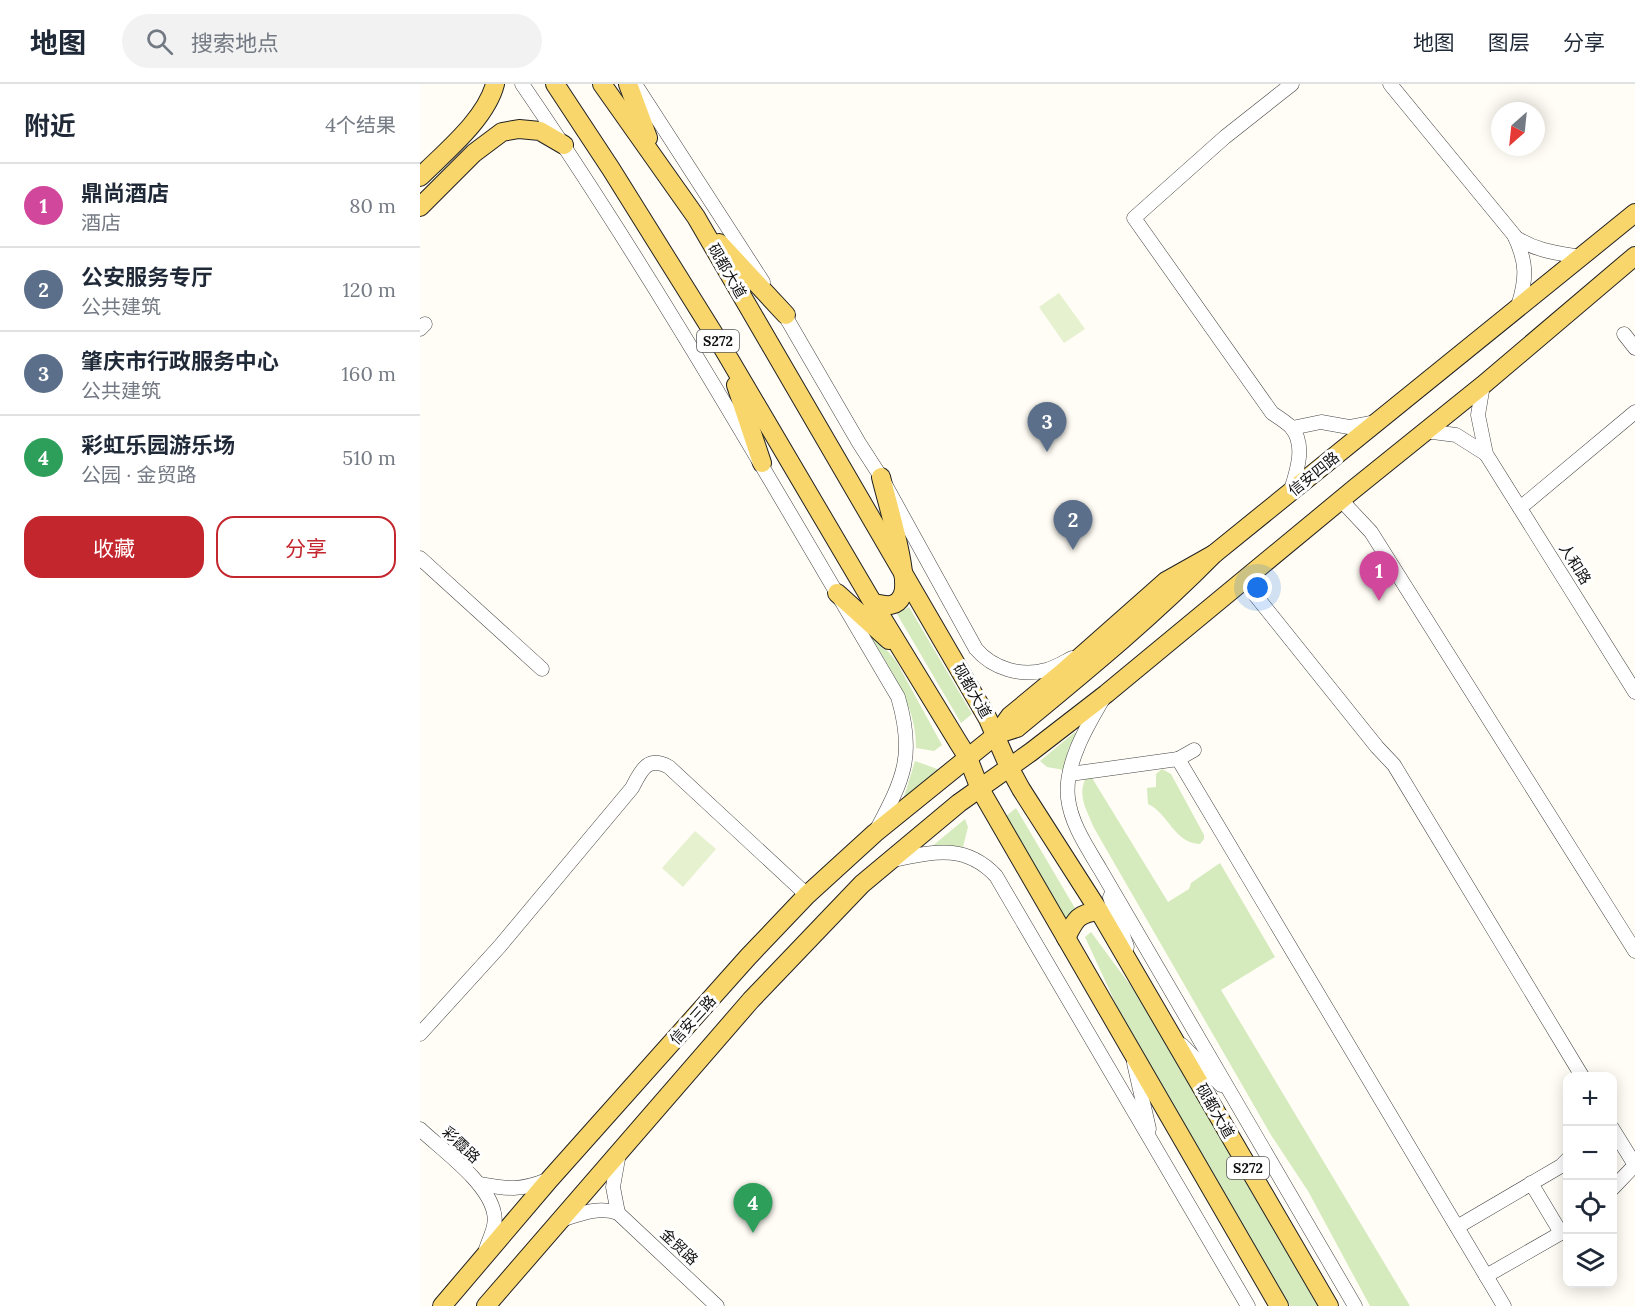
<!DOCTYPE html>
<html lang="zh">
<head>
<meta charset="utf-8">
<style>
	:root { --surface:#fff; --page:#f2f2f3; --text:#1f2937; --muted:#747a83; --line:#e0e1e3; --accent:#c4262e }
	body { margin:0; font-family:Lora,"Noto Sans SC",serif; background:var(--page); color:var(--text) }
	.controls { position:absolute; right:18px; bottom:18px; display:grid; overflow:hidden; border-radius:12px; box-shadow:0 3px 15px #0003 }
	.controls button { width:54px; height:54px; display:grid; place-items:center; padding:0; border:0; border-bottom:2px solid var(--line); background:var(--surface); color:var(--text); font:30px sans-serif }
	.compass { position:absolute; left:1071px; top:18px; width:54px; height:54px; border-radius:50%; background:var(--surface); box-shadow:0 3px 15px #0003; rotate:207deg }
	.you { position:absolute; left:838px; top:504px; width:21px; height:21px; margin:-15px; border:4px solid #fff; border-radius:50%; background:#1a73e8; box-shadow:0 0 0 9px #1a73e833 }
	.badge { display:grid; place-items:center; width:39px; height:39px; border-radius:50%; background:var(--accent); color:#fff; font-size:20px; font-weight:700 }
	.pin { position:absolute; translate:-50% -50px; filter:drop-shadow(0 2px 3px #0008) }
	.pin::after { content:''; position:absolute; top:32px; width:21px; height:18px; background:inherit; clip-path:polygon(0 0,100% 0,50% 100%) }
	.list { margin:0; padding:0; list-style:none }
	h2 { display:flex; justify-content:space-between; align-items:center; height:78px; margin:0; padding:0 24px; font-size:26px }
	h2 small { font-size:20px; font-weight:400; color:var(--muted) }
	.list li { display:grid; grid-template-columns:39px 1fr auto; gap:18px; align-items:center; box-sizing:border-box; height:84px; padding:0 24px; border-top:2px solid var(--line) }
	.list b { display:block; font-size:22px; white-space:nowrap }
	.list p { margin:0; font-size:20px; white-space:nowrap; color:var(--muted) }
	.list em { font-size:20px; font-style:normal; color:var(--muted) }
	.actions { display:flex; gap:12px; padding:18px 24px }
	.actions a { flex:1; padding:14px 0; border:2px solid var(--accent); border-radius:18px; text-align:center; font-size:21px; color:var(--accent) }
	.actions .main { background:var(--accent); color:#fff }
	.icon { flex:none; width:33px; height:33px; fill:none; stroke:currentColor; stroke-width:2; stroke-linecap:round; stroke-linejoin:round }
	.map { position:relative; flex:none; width:1215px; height:1222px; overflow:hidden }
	header { display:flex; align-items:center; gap:36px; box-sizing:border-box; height:84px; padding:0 30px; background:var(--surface); border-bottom:2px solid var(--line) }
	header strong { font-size:28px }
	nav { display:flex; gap:33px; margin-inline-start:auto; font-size:21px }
	.search { width:420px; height:54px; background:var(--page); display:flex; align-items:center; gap:15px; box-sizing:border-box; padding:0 21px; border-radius:33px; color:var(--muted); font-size:22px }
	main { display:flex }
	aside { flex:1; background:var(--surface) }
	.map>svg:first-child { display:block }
	.green { fill:#d5ebbd }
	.pitch { fill:#e6f2cf }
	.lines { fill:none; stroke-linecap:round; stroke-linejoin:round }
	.minor-casing { stroke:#444; stroke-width:15 }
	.major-casing { stroke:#222; stroke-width:20 }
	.minor { stroke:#fff; stroke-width:14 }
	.major { stroke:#f9d66b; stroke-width:18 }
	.labels { text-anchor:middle; stroke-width:6; stroke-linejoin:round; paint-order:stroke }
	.shield { fill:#fff; stroke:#585858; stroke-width:1.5 }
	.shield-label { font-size:14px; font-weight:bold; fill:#111 }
	.street-label { font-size:15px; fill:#111; stroke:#fff }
</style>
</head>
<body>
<header>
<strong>地图</strong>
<div class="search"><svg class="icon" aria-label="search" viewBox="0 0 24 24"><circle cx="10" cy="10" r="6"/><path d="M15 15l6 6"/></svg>搜索地点</div>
<nav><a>地图</a><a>图层</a><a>分享</a></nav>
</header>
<main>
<aside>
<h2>附近<small>4个结果</small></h2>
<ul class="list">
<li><span class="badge" style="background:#d1479c">1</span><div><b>鼎尚酒店</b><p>酒店</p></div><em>80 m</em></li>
<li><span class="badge" style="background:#5c6f8a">2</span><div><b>公安服务专厅</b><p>公共建筑</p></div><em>120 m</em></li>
<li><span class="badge" style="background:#5c6f8a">3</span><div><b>肇庆市行政服务中心</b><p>公共建筑</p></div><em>160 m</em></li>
<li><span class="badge" style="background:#2e9e5b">4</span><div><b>彩虹乐园游乐场</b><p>公园 · 金贸路</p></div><em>510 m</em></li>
</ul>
<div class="actions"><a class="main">收藏</a><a>分享</a></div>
</aside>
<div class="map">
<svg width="1215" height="1222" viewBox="0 0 1215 1222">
	<rect width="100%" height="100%" fill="#fffdf5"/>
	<g class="green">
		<path d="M 489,523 L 552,630 L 541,639 L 477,530 Z"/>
		<path d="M 449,545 L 476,577 L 522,661 L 514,667 L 496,664 C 497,620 468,583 447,546 Z"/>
		<path d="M 655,648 L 656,650 L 648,666 L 644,686 L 627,683 L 620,677 Z"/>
		<path d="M 495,677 L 520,686 L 483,716 Z"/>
		<path d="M 742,685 L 751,690 L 784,751 L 784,755 L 780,760 C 754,759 749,730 728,720 L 727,704 L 736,703 L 736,690 Z"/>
		<path d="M 669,689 L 748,818 L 769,805 L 771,799 L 800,779 L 855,873 L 801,906 L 990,1222 L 950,1222 L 888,1107 L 851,1051 L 674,744 C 666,724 655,709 669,689 Z"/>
		<path d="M 596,724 L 659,831 L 647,839 L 585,733 Z"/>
		<path d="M 545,735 L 548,743 L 543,763 L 523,761 L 510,764 Z"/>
		<path d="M 671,848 L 719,913 L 898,1222 L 870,1222 L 700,929 L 665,853 Z"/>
	</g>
	<g class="pitch">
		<path d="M 639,209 L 665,245 L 644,259 L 619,223 Z"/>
		<path d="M 275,747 L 296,765 L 263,803 L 242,784 Z"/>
	</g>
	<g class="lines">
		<g class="minor-casing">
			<g id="minor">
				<path d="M 102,0 C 238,198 356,407 478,613 C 495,671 484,694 457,745"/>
				<path d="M 215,0 L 343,198"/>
				<path d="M 970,0 L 1094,151 C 1107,178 1107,194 1098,222"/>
				<path d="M 1095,153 C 1116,167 1137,169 1161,173"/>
				<path d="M 360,223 L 439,359 L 461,393 L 556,565 C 573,585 602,593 626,586 C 635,584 644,578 652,574"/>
				<path d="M 0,245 L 5,240"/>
				<path d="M 1204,250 L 1215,264"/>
				<path d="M 1063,301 L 1058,331 L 1066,370 L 1215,608"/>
				<path d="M 872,344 L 901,338 L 929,343 L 955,338"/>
				<path d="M 1005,347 L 1036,351 L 1066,370"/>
				<path d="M 870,409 C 876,390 887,361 871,343 C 866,338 858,333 852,329 L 714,134 L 805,53 L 872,0"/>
				<path d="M 921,416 L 951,448 L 1215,867"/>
				<path d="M 1100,424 L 1215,328"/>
				<path d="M 0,474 L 122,585"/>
				<path d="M 824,497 L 957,663 L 974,681 L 1162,992"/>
				<path d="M 683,615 C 667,642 644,681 648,714 C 651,740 667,763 680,785 L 935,1222"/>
				<path d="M 758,675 L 774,666"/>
				<path d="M 650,690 L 758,675 L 1084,1222"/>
				<path d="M 473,776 C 513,768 545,759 576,792 L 828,1222"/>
				<path d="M 690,813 L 707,863"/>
				<path d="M 0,950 L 80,862 L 212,704 C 221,687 227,671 249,683 L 387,811"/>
				<path d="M 762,961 L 801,1001"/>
				<path d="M 714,979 L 729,1045"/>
				<path d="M 1192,1044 L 1215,1081 L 1192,1105"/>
				<path d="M 0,1045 C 22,1066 68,1098 74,1129 C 77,1141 70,1153 66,1165"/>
				<path d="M 1111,1099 L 1141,1149"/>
				<path d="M 59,1100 C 88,1105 100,1107 127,1096"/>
				<path d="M 198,1129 L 193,1103 L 199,1069"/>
				<path d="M 141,1136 C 160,1130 178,1122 198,1129 L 297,1222"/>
				<path d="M 1037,1143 L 1141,1082 L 1148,1075"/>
				<path d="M 1066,1192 L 1148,1145"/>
			</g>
		</g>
		<g class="major-casing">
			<g id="major">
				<path d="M 135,0 L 191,85 L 304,266 L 453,519 L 538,658 L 548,674 L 560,705 L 859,1222"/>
				<path d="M 182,0 L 276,133 L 568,635 L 589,683 L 601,705 L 679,827 L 909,1222"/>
				<path d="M 208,0 L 228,54"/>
				<path d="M 0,93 C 25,68 66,35 75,0"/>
				<path d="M 0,123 L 54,69 L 82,48 L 99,45 L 120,47 L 144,61"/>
				<path d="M 299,159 L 366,231"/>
				<path d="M 316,301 L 342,379"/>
				<path d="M 417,509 L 469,556"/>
				<path d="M 453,519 C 464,521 476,525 482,512 C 491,495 466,415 461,393"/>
				<path d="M 578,650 L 597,644 C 666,587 731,534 794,470 L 1215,129"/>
				<path d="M 646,854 C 655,836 658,829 679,827"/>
				<path d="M 22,1222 L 130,1095 L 328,873 L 387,811 L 455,749 L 576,651 L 590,632 L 642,589 L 746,497 L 794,470"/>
				<path d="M 66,1222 L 331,916 L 442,800 L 539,719 L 611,668 L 686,610 L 934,405 L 1063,301 L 1215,172"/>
			</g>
		</g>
		<use href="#minor" class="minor"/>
		<use href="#major" class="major"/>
	</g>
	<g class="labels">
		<g class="shield">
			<rect x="277" y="246" width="42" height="22" rx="4.5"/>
			<rect x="807" y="1073" width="42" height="22" rx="4.5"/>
		</g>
		<g class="shield-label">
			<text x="298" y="262">S272</text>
			<text x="828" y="1089">S272</text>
		</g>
		<g class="street-label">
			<text transform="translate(307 187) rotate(60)" y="5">砚都大道</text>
			<text transform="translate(894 390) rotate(-39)" y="5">信安四路</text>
			<text transform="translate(1155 480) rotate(58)" y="5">人和路</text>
			<text transform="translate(552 607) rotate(60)" y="5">砚都大道</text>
			<text transform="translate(273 936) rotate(-48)" y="5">信安三路</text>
			<text transform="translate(795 1027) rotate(60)" y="5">砚都大道</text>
			<text transform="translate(41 1061) rotate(43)" y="5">彩霞路</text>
			<text transform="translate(259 1163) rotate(43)" y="5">金贸路</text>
		</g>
	</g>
</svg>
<div class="controls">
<button>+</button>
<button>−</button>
<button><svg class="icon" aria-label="locate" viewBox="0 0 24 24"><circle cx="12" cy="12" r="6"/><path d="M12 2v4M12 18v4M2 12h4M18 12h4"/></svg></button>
<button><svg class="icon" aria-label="layers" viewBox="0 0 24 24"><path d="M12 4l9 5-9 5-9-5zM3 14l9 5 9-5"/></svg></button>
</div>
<svg class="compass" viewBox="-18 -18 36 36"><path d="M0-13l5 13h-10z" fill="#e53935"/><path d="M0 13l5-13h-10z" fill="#747a83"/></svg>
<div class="you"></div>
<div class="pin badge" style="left:959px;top:517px;background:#d1479c">1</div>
<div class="pin badge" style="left:653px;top:466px;background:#5c6f8a">2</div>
<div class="pin badge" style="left:627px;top:368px;background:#5c6f8a">3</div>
<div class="pin badge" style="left:333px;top:1149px;background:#2e9e5b">4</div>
</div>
</main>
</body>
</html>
